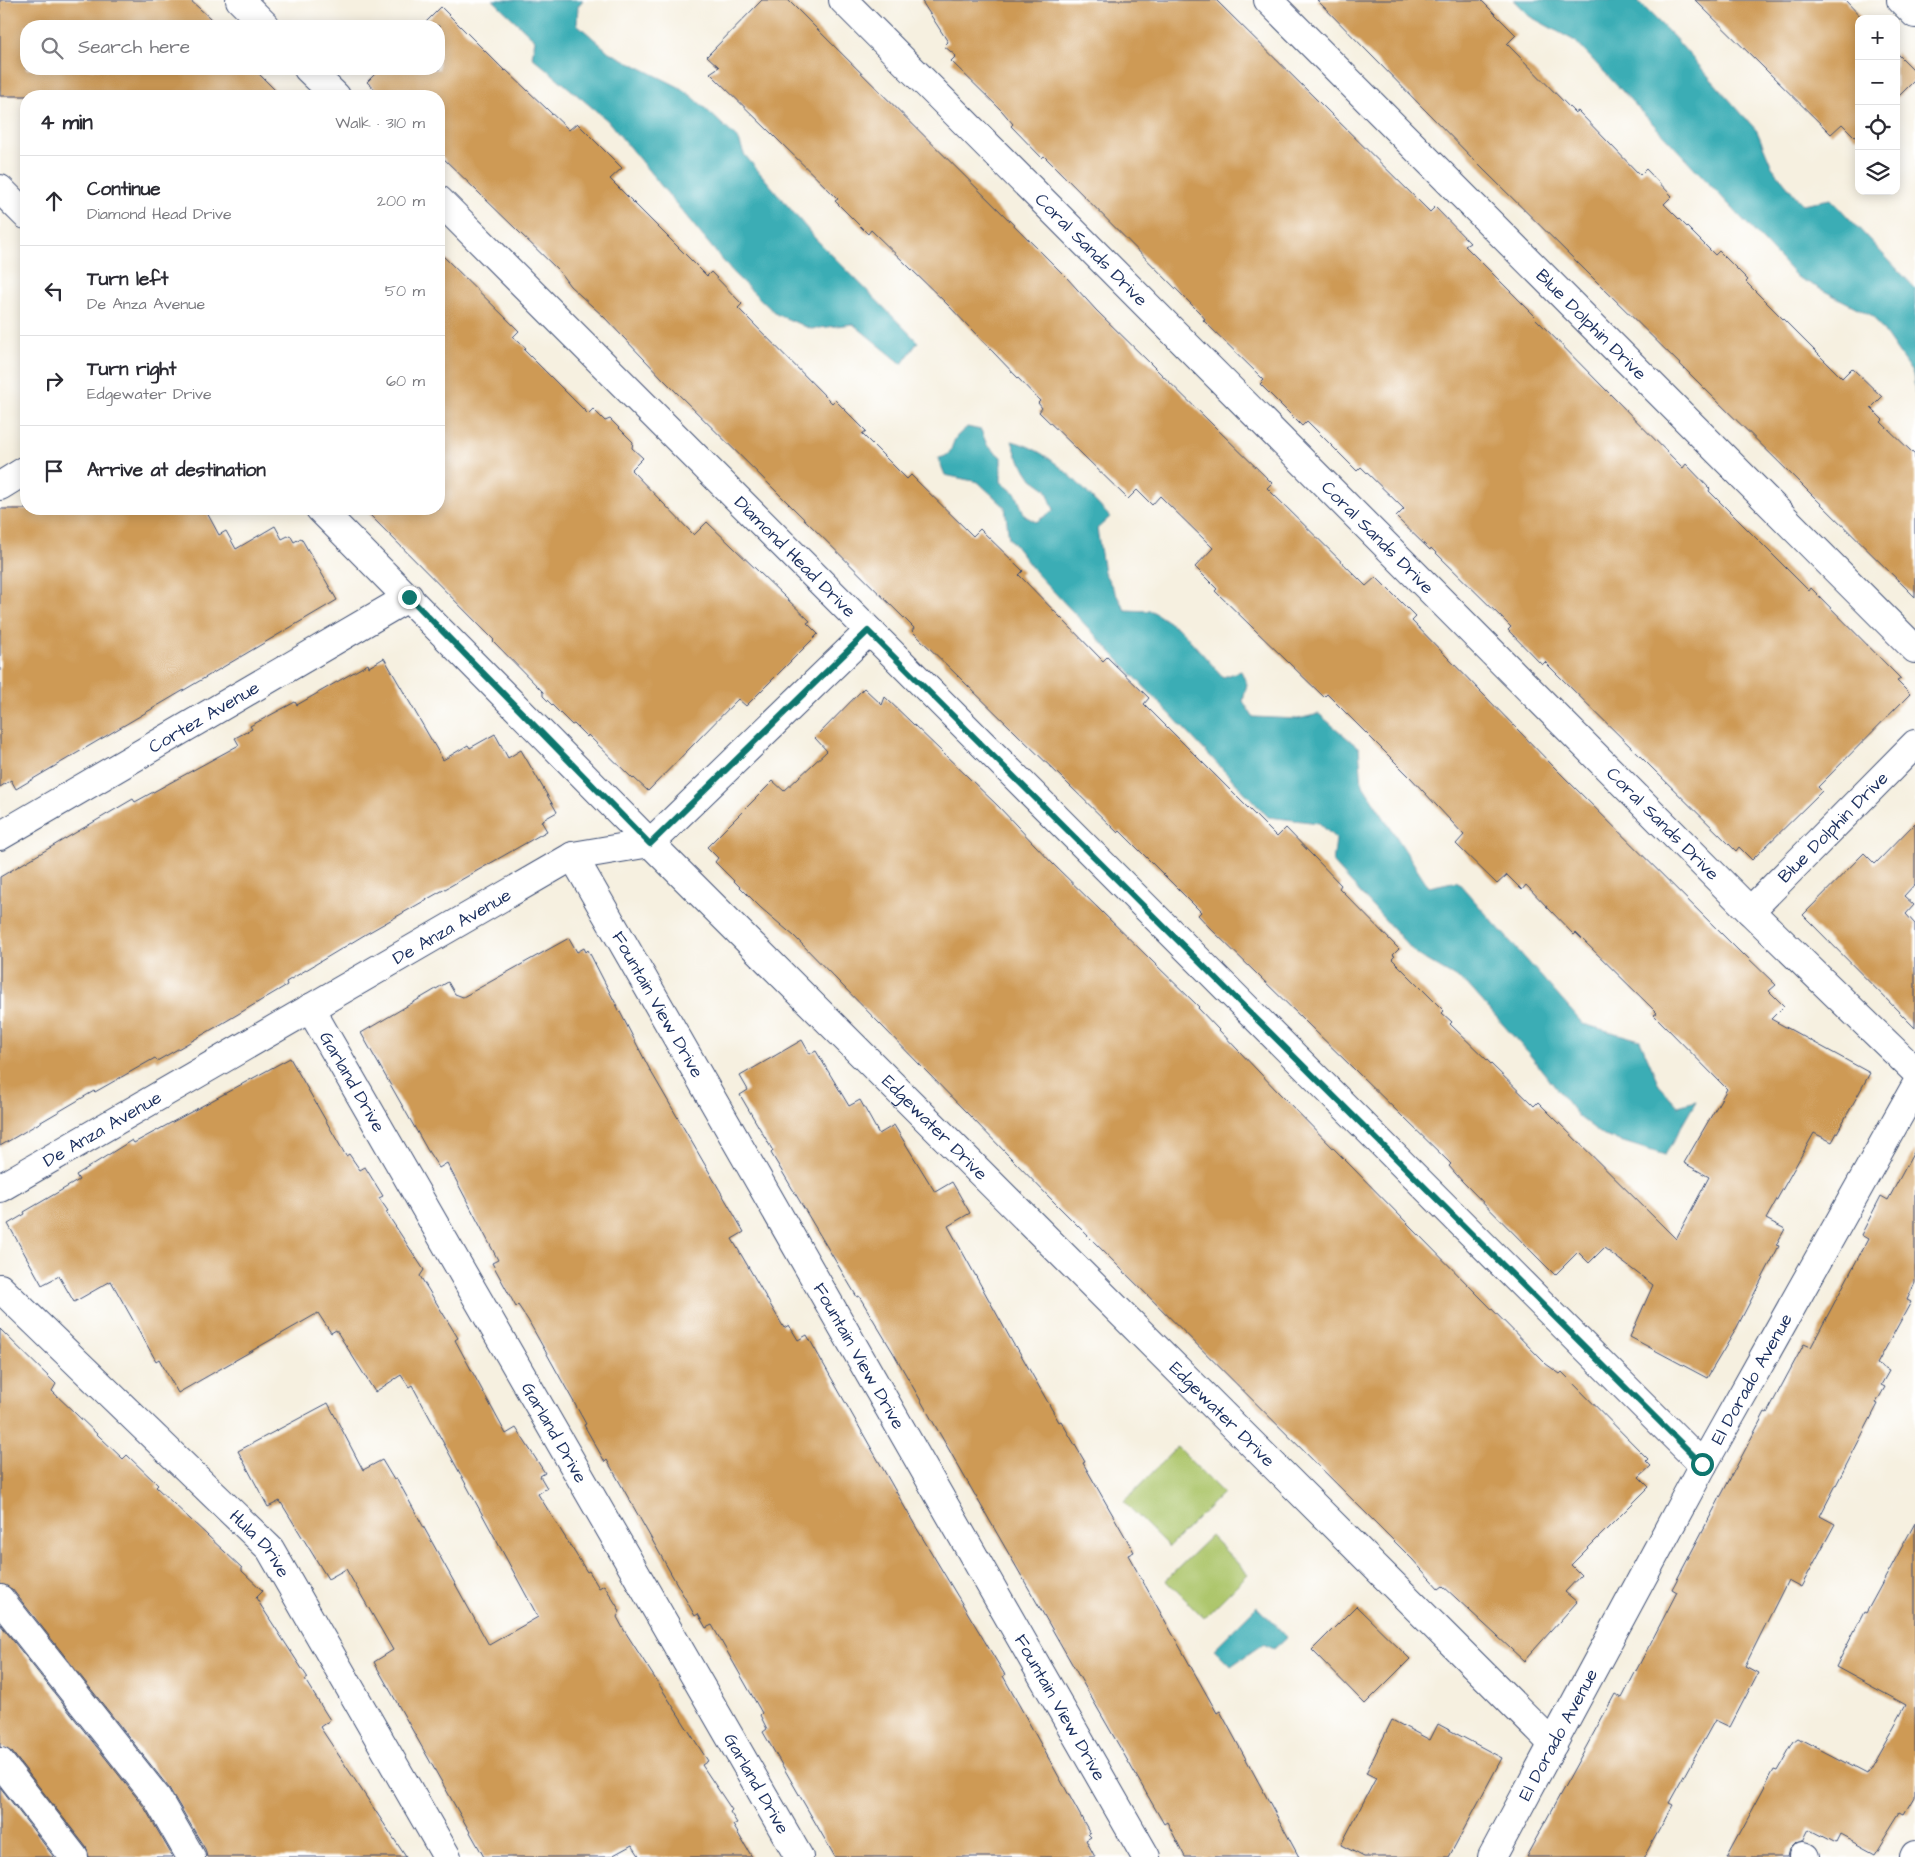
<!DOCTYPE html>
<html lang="en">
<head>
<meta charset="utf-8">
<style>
	:root { --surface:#fff; --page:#f2f2f3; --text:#2b2b33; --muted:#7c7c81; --line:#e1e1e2 }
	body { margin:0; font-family:"Architects Daughter",sans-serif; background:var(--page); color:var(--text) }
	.controls { position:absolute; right:15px; top:15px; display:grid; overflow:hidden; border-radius:10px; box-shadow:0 2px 12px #0003 }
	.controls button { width:45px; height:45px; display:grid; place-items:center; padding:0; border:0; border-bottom:1px solid var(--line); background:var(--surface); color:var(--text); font:25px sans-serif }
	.stop { position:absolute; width:15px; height:15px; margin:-11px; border:4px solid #0f766e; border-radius:50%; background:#fff }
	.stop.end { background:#0f766e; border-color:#fff; box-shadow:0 1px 5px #0008 }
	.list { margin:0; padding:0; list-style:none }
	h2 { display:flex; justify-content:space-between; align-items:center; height:65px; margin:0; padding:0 20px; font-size:21px }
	h2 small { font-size:16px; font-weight:400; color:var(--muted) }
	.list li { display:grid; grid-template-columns:32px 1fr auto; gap:15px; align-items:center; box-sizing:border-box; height:90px; padding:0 20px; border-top:1px solid var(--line) }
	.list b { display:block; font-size:19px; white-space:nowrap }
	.list p { margin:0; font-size:16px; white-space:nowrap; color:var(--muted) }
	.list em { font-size:16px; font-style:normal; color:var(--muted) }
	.icon { flex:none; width:28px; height:28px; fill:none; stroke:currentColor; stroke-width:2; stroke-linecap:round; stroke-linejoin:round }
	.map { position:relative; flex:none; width:1915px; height:1857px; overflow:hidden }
	.search { position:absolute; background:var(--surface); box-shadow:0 2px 12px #0003; left:20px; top:20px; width:425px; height:55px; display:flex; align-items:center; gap:12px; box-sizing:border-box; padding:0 18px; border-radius:20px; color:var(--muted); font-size:19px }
	.panel { position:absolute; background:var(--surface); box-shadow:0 2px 12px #0003; left:20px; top:90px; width:425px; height:425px; border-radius:20px }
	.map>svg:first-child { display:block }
	.green { fill:#adc66c; stroke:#647a65 }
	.water { fill:#3badb5; stroke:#2b6e8a }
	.building { fill:#ce9a54 }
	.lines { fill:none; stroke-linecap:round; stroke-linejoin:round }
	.minor-casing { stroke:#3c4c72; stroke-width:30 }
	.minor { stroke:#fff; stroke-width:28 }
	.route { stroke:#0f766e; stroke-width:6 }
	.labels { text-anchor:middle; stroke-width:4; stroke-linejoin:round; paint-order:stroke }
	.street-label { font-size:18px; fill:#1b2f5e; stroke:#fff }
</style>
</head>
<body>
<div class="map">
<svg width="1915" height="1857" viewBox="0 0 1915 1857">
	<rect width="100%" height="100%" fill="#fff"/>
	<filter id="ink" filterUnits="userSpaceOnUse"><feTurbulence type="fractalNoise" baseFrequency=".02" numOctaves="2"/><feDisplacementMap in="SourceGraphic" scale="10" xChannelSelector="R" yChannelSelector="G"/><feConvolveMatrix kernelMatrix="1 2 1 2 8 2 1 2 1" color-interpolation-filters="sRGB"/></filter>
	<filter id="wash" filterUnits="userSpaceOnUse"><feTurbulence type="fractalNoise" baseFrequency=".0096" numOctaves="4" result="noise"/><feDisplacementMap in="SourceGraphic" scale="20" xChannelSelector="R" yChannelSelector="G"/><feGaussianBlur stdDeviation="1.12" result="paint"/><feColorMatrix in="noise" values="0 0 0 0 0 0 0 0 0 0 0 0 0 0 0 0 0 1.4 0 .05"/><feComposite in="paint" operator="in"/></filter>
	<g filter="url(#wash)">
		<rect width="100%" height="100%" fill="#f6f0e0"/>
		<g class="green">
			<path d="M 1177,1447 L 1223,1493 L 1169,1547 L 1124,1502 Z"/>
			<path d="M 1211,1536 L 1248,1574 L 1204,1618 L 1166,1580 Z"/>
		</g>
		<g class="water">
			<path d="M 493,0 L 583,0 L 578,6 L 577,24 L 609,52 L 679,87 L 693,97 L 739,140 L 744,154 L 814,237 L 918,342 L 902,364 L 853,324 L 811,329 L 776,314 L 733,273 L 607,120 L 532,57 L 535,40 Z"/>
			<path d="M 1513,0 L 1637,0 L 1672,35 L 1757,131 L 1772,167 L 1802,204 L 1831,199 L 1915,288 L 1915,393 L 1913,374 L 1873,316 L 1797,277 L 1575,41 L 1529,16 Z"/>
			<path d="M 967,427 L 981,430 L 987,445 L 1001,457 L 1001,482 L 1016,494 L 1025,516 L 1036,522 L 1054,510 L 1046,489 L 1032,479 L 1017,456 L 1012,441 C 1053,451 1082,488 1110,517 L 1097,529 L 1104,572 L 1125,610 L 1152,611 L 1181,630 L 1223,677 L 1241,671 L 1247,684 L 1243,701 L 1253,717 L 1298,719 L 1319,714 L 1359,748 L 1362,784 L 1429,887 L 1457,881 L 1583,1024 L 1640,1040 L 1659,1085 L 1678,1106 L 1696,1101 L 1665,1155 L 1604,1136 L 1579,1117 L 1529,1054 L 1467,984 L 1417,955 L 1333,863 L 1336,839 L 1319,823 L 1268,817 L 1036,573 L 1009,538 L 1005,507 L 978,482 L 945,475 L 938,458 C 952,456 950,449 955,439 C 957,435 963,431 967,427 Z"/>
			<path d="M 1257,1606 L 1287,1637 L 1274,1649 L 1263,1644 L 1231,1666 L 1214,1649 Z"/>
		</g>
		<g id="blocks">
			<g class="building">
				<path d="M 0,0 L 190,0 L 219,26 L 26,26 L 26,69 L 254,69 L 281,96 L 0,96 Z"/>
				<path d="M 762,0 L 788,0 L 1067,278 L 1096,310 L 1272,483 L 1267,488 L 1366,586 L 1376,577 L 1416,617 L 1412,621 L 1553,766 L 1743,955 L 1744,954 L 1776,985 L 1769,991 L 1784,1006 L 1771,1019 L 1870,1073 L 1832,1142 L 1814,1133 L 1766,1219 L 1785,1229 L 1776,1245 L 1779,1246 L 1735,1331 L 1707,1378 L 1630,1337 L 1653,1285 L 1604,1248 L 1589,1263 L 1578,1252 L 1555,1275 L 1537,1257 L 1462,1181 L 1449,1166 L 1451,1164 L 1210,928 L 1198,915 L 1201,912 L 1120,831 L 1118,833 L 912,631 L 914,628 L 664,380 L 603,316 L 570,286 L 558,270 L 439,154 L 439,96 L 382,96 L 367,82 L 380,69 L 439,69 L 439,26 L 422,26 L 441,7 L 505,71 L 506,70 L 569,130 L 577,123 L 622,168 L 610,179 L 707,276 L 711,272 L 742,304 L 738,308 L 832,403 L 835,400 L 866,431 L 862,434 L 907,479 L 911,475 L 973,536 L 980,529 L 1023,571 L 1019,575 L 1103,661 L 1107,657 L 1149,698 L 1144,704 L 1277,837 L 1286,828 L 1341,885 L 1339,888 L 1399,949 L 1393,955 L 1395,956 L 1392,959 L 1444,1011 L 1442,1013 L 1452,1022 L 1450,1024 L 1534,1106 L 1538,1102 L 1676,1239 L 1709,1177 L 1684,1163 L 1727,1089 L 1654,1015 L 1657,1013 L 1576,933 L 1574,935 L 1526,885 L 1522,890 L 1507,875 L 1497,884 L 1456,844 L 1464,835 L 1410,777 L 1327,694 L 1324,697 L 1215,591 L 1217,589 L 1195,567 L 1213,548 L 1160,496 L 1152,505 L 1137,490 L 1128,499 L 1039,412 L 1042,408 L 1038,403 L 1040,401 L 948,305 L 871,230 L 868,234 L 835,201 L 838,199 L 710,73 L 719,67 L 707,56 Z"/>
				<path d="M 921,0 L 1216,0 L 1430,212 L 1435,207 L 1470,243 L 1465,246 L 1535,316 L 1534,317 L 1683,468 L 1686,464 L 1710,489 L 1709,491 L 1809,591 L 1811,588 L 1901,679 L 1897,681 L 1910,694 L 1818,787 L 1822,791 L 1752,860 L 1739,847 L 1736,851 L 1557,674 L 1545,662 L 1542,665 L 1508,630 L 1511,627 L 1431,548 L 1430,550 L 1396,517 L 1404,509 L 1361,467 L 1357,471 L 1307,421 L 1302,426 L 1260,384 L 1264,380 L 1203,320 L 1205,319 L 1201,314 L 1044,156 L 1042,158 L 1011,126 L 1013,124 L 1002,111 L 951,61 L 956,56 L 944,46 L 948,42 Z"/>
				<path d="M 1317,0 L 1481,0 L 1516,35 L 1507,44 L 1575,113 L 1578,111 L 1640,175 L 1646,169 L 1672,196 L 1664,204 L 1715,255 L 1719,251 L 1748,280 L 1746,282 L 1842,378 L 1852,368 L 1882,397 L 1871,408 L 1883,420 L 1881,422 L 1915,455 L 1915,597 L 1481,167 Z"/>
				<path d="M 1695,0 L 1845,0 L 1863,19 L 1859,19 L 1859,136 L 1856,138 L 1842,124 L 1831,134 Z"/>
				<path d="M 1896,52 L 1915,71 L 1915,80 L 1896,99 Z"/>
				<path d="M 439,252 L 519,331 L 513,337 L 526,348 L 524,350 L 588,414 L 593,409 L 605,421 L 610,419 L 633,442 L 632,448 L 643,458 L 631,470 L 694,535 L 707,522 L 810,621 L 807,623 L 818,634 L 746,706 L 738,699 L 648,791 L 634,778 L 633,779 L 588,735 L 587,737 L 574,724 L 572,725 L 543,696 L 543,692 L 493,641 L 494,640 L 364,509 L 439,509 Z"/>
				<path d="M 0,509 L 205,509 L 219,535 L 226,531 L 236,549 L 275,526 L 282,539 L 290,535 L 294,542 L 301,538 L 337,600 L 16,789 L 11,780 L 0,787 Z"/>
				<path d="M 384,658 L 443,760 L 468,745 L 470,748 L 495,734 L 508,758 L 521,750 L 557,812 L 541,821 L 547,831 L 366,934 L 286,982 L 287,985 L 223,1023 L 157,1061 L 155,1058 L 95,1092 L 94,1091 L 0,1146 L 0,877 L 133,799 L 135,802 L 239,745 L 235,738 L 252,729 L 250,726 L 295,702 L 297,705 L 368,664 L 369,667 Z"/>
				<path d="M 864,688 L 882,705 L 885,697 L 998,806 L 1053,864 L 1199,1007 L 1198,1008 L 1279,1093 L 1546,1364 L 1560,1374 L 1562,1372 L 1648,1459 L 1646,1461 L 1651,1466 L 1639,1477 L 1649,1487 L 1571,1565 L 1581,1575 L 1565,1592 L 1577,1602 L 1524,1661 L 1443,1586 L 1439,1589 L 1412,1559 L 1054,1202 L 794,936 L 761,908 L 715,862 L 718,858 L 707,847 L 773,781 L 784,791 L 827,751 L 815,738 Z"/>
				<path d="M 1915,823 L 1915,884 L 1904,896 L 1914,905 L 1906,914 L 1915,924 L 1915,1028 L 1803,915 L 1864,853 L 1875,864 Z"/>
				<path d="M 569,938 L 577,952 L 584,948 L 586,952 L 588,950 L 650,1070 L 744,1232 L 732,1239 L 784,1328 L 789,1325 L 798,1340 L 807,1335 L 916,1527 L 1005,1675 L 1003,1676 L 1090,1833 L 1088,1834 L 1091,1837 L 1086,1840 L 1095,1857 L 835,1857 L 763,1732 L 767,1729 L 760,1715 L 762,1713 L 712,1625 L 706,1628 L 698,1614 L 695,1616 L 607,1460 L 605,1462 L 584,1425 L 586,1424 L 528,1320 L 518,1305 L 516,1307 L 492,1263 L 498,1260 L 447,1163 L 439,1168 L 428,1151 L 361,1033 L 448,982 L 455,994 L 463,997 Z"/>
				<path d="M 802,1040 L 810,1054 L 816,1051 L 849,1106 L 860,1100 L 879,1134 L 894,1125 L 935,1192 L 952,1182 L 970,1213 L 948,1226 L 1015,1347 L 1016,1346 L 1059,1422 L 1061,1421 L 1085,1462 L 1083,1463 L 1134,1552 L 1128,1555 L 1217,1713 L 1220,1711 L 1299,1857 L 1185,1857 L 1167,1822 L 1164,1824 L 894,1354 L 859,1296 L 857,1297 L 771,1153 L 773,1151 L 740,1095 L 748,1090 L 740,1076 Z"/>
				<path d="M 290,1058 L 346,1156 L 349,1154 L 360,1170 L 365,1167 L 383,1196 L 379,1198 L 388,1211 L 386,1212 L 424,1270 L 420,1276 L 458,1338 L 455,1340 L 506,1434 L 516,1428 L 545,1473 L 540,1476 L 547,1488 L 538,1494 L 587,1572 L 589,1571 L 599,1588 L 604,1585 L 620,1611 L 617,1617 L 624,1630 L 708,1761 L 702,1765 L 732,1810 L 730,1812 L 737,1823 L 733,1825 L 752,1857 L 640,1857 L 632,1845 L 610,1857 L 484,1857 L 374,1662 L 393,1650 L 346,1569 L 328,1579 L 280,1501 L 268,1507 L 238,1451 L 328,1403 L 363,1470 L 382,1460 L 394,1480 L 397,1479 L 489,1645 L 538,1617 L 412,1385 L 409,1387 L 401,1375 L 375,1392 L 336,1330 L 331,1333 L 318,1313 L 178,1393 L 159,1359 L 156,1361 L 111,1281 L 74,1302 L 59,1276 L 42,1285 L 8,1224 L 25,1214 L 24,1212 L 79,1180 L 76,1175 L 132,1140 L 134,1143 Z"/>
				<path d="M 1915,1150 L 1915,1283 L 1907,1300 L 1911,1302 L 1877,1364 L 1889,1371 L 1881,1385 L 1885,1387 L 1876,1403 L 1878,1404 L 1820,1516 L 1835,1524 L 1801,1587 L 1788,1580 L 1745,1666 L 1758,1673 L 1730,1727 L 1715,1720 L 1669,1803 L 1673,1805 L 1644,1857 L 1526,1857 L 1615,1694 L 1622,1698 L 1677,1592 L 1672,1589 L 1765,1412 L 1767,1413 L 1804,1344 L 1811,1347 L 1868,1239 L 1861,1235 L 1881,1196 L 1888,1200 Z"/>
				<path d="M 0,1329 L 56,1384 L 52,1391 L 123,1459 L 127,1455 L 158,1485 L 156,1487 L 242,1568 L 242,1571 L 263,1591 L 256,1598 L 308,1678 L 305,1680 L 330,1720 L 320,1727 L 406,1857 L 207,1857 L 205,1849 L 169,1788 L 12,1589 L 0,1584 Z"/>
				<path d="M 1915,1523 L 1915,1797 L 1905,1814 L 1901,1812 L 1875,1854 L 1840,1835 L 1836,1843 L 1809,1829 L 1803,1841 L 1795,1843 L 1789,1849 L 1787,1857 L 1727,1857 L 1774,1770 L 1777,1771 L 1794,1741 L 1798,1738 L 1867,1774 L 1906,1705 L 1836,1667 L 1864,1612 L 1866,1613 Z"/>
				<path d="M 1356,1606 L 1410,1659 L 1365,1704 L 1312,1650 Z"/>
				<path d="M 0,1624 L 144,1807 L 173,1857 L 89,1857 L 86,1847 L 12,1752 L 0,1747 Z"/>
				<path d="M 1392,1720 L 1430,1740 L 1438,1724 L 1502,1758 L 1449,1857 L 1364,1857 L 1341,1845 L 1376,1778 L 1366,1773 Z"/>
				<path d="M 0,1787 L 54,1857 L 0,1857 Z"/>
			</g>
		</g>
	</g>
	<g filter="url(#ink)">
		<use href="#blocks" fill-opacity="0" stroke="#3c4c72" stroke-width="1"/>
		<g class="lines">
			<g class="minor-casing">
				<g id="minor">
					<path d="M 240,0 L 266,26"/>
					<path id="s1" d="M 843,0 L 1750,911 L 1915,1071"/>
					<path id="s2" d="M 1268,0 L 1915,649"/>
					<path d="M 1901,0 L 1915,14"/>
					<path d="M 308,69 L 336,96"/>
					<path d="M 0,189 L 26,215"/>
					<path id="s3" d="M 439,200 L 1703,1465"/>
					<path d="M 0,486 L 26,470"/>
					<path id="s4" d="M 320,509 L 650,843 L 1553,1744"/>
					<path id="s5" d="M 0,836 L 409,597"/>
					<path id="s6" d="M 573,856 L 1146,1857"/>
					<path id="s7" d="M 1750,911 L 1915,744"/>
					<path id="s8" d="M 310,1008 L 799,1857"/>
					<path id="s9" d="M 0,1188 L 573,856 L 650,843 L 869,631"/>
					<path id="s10" d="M 0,1288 L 270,1549 L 447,1857"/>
					<path d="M 0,1599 L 157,1798 L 191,1857"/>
					<path d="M 0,1762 L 74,1857"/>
					<path d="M 1803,1856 L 1805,1857"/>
					<path id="s11" d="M 1492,1857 L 1703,1465 L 1915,1087"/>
					<path d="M 1914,1857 L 1915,1855"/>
				</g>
			</g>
			<use href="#minor" class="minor"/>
		</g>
	</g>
	<g class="lines" filter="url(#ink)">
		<path class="route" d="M 409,597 L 650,844 L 868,631 L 1702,1464"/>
	</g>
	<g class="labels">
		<g class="street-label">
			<text dy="6" stroke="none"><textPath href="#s1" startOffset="352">Coral Sands Drive</textPath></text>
			<text dy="6" stroke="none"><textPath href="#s2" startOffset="458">Blue Dolphin Drive</textPath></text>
			<text dy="6" stroke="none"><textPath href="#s1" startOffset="758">Coral Sands Drive</textPath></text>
			<text dy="6" stroke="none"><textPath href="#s3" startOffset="504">Diamond Head Drive</textPath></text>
			<text dy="6" stroke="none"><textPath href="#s5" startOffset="236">Cortez Avenue</textPath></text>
			<text dy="6" stroke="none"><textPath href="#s1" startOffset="1162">Coral Sands Drive</textPath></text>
			<text dy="6" stroke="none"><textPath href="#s7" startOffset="118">Blue Dolphin Drive</textPath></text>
			<text dy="6" stroke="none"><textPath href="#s9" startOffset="522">De Anza Avenue</textPath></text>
			<text dy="6" stroke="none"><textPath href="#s6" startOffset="171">Fountain View Drive</textPath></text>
			<text dy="6" stroke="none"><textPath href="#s8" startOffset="85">Garland Drive</textPath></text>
			<text dy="6" stroke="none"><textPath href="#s4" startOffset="872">Edgewater Drive</textPath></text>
			<text dy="6" stroke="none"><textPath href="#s9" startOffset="118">De Anza Avenue</textPath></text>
			<text dy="6" stroke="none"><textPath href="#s6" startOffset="576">Fountain View Drive</textPath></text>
			<text dy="6" stroke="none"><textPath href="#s11" startOffset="544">El Dorado Avenue</textPath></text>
			<text dy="6" stroke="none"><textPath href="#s4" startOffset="1278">Edgewater Drive</textPath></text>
			<text dy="6" stroke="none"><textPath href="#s8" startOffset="490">Garland Drive</textPath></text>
			<text dy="6" stroke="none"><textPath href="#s10" startOffset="365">Hula Drive</textPath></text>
			<text dy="6" stroke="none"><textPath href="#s6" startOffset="981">Fountain View Drive</textPath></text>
			<text dy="6" stroke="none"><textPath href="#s11" startOffset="139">El Dorado Avenue</textPath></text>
			<text dy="6" stroke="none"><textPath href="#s8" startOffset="895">Garland Drive</textPath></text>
		</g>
	</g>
</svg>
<div class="controls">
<button>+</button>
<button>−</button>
<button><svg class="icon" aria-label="locate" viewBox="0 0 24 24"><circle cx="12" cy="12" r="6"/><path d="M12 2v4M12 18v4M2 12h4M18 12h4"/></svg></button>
<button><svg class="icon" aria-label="layers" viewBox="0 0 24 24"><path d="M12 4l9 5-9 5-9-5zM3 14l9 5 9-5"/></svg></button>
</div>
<div class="stop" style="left:1702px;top:1464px"></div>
<div class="stop end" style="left:409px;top:597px"></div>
<div class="search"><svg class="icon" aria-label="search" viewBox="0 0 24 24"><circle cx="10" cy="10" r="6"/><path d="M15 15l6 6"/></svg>Search here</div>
<section class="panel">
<h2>4 min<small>Walk · 310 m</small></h2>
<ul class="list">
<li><svg class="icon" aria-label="ahead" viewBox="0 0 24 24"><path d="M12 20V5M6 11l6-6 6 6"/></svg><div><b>Continue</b><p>Diamond Head Drive</p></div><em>200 m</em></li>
<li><svg class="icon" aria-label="left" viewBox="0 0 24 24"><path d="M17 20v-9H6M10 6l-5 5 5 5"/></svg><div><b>Turn left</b><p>De Anza Avenue</p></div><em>50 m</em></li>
<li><svg class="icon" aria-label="right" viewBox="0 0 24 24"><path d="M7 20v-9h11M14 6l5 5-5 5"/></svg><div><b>Turn right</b><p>Edgewater Drive</p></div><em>60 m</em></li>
<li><svg class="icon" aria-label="arrive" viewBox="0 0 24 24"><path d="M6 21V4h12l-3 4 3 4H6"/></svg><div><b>Arrive at destination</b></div></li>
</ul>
</section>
</div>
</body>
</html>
